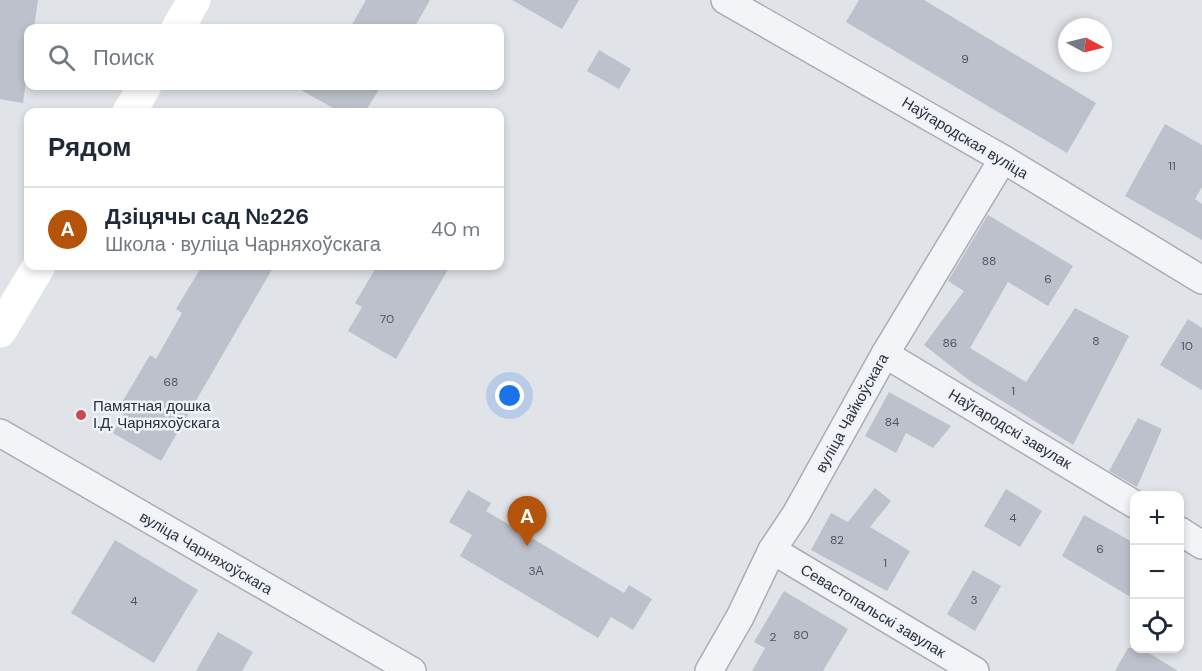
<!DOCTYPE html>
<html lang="ru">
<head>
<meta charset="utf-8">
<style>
	:root { --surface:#fff; --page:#f2f2f3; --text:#1f2937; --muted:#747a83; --line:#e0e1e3; --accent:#b45309 }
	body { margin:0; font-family:"DM Sans",sans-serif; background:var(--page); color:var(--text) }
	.controls { position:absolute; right:18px; bottom:18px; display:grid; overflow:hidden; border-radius:12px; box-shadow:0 3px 9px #0003 }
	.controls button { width:54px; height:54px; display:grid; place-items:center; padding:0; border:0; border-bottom:2px solid var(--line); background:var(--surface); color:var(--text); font:30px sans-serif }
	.compass { position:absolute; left:1058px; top:18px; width:54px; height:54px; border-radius:50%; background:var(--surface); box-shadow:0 3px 9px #0003; rotate:97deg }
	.you { position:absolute; left:510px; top:396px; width:21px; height:21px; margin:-15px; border:4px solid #fff; border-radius:50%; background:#1a73e8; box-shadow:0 0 0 9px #1a73e833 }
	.badge { display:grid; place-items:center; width:39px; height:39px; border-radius:50%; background:var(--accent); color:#fff; font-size:20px; font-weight:700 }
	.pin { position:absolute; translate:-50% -50px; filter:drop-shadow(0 2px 3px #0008) }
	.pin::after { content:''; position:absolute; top:32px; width:21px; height:18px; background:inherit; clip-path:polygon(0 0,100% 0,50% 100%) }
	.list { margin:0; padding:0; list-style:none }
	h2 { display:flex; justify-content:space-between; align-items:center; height:78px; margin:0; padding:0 24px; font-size:26px }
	h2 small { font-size:20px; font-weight:400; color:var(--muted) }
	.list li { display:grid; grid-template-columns:39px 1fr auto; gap:18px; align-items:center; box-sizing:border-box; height:84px; padding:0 24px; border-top:2px solid var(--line) }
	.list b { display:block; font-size:22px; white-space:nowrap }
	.list p { margin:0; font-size:20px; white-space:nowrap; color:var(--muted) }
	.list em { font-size:20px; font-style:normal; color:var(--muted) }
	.icon { flex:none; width:33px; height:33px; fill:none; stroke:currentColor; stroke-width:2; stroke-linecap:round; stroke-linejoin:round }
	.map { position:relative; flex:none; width:1202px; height:671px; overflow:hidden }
	.search { position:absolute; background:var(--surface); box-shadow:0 3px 9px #0003; left:24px; top:24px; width:480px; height:66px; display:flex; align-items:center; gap:15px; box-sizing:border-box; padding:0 21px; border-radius:12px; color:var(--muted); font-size:22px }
	.panel { position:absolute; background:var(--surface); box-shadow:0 3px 9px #0003; left:24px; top:108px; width:480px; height:162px; border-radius:12px }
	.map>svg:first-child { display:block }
	.building { fill:#bdc1cb }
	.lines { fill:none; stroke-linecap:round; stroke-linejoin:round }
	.minor-casing { stroke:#a9adb5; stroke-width:30 }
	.minor { stroke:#f2f4f7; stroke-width:27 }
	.secondary { stroke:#fff; stroke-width:33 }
	.poi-dot { fill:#c74b55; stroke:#eff2f6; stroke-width:2 }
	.labels { text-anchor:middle; stroke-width:5; stroke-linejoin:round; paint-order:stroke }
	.number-label { font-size:12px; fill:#4e5462 }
	.street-label { font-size:15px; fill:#29303f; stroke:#eff2f6 }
	.poi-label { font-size:15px; fill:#29303f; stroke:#eff2f6; text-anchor:start }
</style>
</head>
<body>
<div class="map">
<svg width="1202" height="671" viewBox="0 0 1202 671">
	<rect width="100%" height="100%" fill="#e0e3e8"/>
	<g class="building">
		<path d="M 0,0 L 38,0 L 34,28 L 28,28 L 28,67 L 23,103 L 0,99 Z"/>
		<path d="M 366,0 L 430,0 L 414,28 L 350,28 Z"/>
		<path d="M 512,0 L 579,0 L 562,29 Z"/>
		<path d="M 859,0 L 924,0 L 1096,103 L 1067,153 L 846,22 Z"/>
		<path d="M 599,50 L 631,69 L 619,89 L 587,71 Z"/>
		<path d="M 294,86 L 381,86 L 365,112 L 340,112 Z"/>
		<path d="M 1165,124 L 1202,145 L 1202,187 L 1195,199 L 1202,204 L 1202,240 L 1125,196 Z"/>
		<path d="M 988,215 L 1073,266 L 1048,306 L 1008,282 L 970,348 L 1026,382 L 1075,308 L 1129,336 L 1073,445 L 970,381 L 924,345 L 964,291 L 948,281 Z"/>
		<path d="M 202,266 L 274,266 L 161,461 L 113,433 L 127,408 L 121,404 L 150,355 L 156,359 L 182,313 L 176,309 Z"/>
		<path d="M 377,266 L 450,266 L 396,359 L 348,331 L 362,307 L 355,303 Z"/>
		<path d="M 1188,319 L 1202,328 L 1202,390 L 1160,365 Z"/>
		<path d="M 889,392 L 951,426 L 933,448 L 906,433 L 896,453 L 865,436 Z"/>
		<path d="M 1138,418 L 1162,429 L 1137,487 L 1109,471 Z"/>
		<path d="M 875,488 L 891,501 L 870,527 L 910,551 L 887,591 L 811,550 L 831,513 L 848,522 Z"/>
		<path d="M 1006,489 L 1042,511 L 1020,547 L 984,526 Z"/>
		<path d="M 468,490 L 491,503 L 486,511 L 624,593 L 629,585 L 652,599 L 633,630 L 611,617 L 598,638 L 460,556 L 472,535 L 449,522 Z"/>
		<path d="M 1084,515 L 1134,543 L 1134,599 L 1062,556 Z"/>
		<path d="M 115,540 L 198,590 L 154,663 L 71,613 Z"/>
		<path d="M 973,570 L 1001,586 L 975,631 L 947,614 Z"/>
		<path d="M 784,591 L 848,629 L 823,671 L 752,671 L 765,648 L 754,642 Z"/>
		<path d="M 218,632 L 253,652 L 242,671 L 196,671 Z"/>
		<path d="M 1128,648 L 1141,648 L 1178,671 L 1115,671 Z"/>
	</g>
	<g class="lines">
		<g class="minor-casing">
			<g id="minor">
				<path d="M 725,0 L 1003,159 L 1202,280"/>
				<path d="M 885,354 L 1134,504"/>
				<path d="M 0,433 L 412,671"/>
				<path d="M 1180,531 L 1202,545"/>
				<path d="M 772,550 L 975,671"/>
				<path d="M 709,671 L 740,617 L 772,550 L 796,514 L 885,354 L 1003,159"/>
			</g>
		</g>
		<use href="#minor" class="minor"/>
		<g class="secondary">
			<path d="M 178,28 L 194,0"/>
			<path d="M 129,112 L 145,86"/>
			<path d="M 0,331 L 39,266"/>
		</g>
	</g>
	<circle class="poi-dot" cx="81" cy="415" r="6"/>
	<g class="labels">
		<g class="number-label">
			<text x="965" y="63">9</text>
			<text x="1172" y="170">11</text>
			<text x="989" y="265">88</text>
			<text x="1048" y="283">6</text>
			<text x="387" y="323">70</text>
			<text x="1096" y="345">8</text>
			<text x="950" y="347">86</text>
			<text x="1187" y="350">10</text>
			<text x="171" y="386">68</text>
			<text x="1013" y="395">1</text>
			<text x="892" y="426">84</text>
			<text x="1013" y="522">4</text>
			<text x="837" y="544">82</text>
			<text x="1100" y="553">6</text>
			<text x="885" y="567">1</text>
			<text x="536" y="575">3А</text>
			<text x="974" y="604">3</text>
			<text x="134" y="605">4</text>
			<text x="801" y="639">80</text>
			<text x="773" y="641">2</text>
		</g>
		<g class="street-label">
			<text transform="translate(965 138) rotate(31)" y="5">Наўгародская вуліца</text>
			<text transform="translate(852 413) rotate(-61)" y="5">вуліца Чайкоўскага</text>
			<text transform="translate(1010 429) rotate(31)" y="5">Наўгародскі завулак</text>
			<text transform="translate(206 553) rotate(30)" y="5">вуліца Чарняхоўскага</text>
			<text transform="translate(873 611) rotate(31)" y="5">Севастопальскі завулак</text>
		</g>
		<g class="poi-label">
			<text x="93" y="411">Памятная дошка<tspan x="93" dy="17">І.Д. Чарняхоўскага</tspan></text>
		</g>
	</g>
</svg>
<div class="controls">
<button>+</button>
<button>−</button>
<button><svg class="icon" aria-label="locate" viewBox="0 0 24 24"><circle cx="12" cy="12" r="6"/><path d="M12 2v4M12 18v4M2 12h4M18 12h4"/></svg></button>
</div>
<svg class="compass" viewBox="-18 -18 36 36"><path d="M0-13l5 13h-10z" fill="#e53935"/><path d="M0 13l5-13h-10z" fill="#747a83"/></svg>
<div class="you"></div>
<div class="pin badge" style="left:527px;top:546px">A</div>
<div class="search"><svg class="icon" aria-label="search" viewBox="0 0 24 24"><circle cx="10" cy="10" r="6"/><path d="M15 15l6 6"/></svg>Поиск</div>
<section class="panel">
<h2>Рядом<small></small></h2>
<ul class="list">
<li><span class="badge">A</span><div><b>Дзіцячы сад №226</b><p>Школа · вуліца Чарняхоўскага</p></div><em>40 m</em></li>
</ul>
</section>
</div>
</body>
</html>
